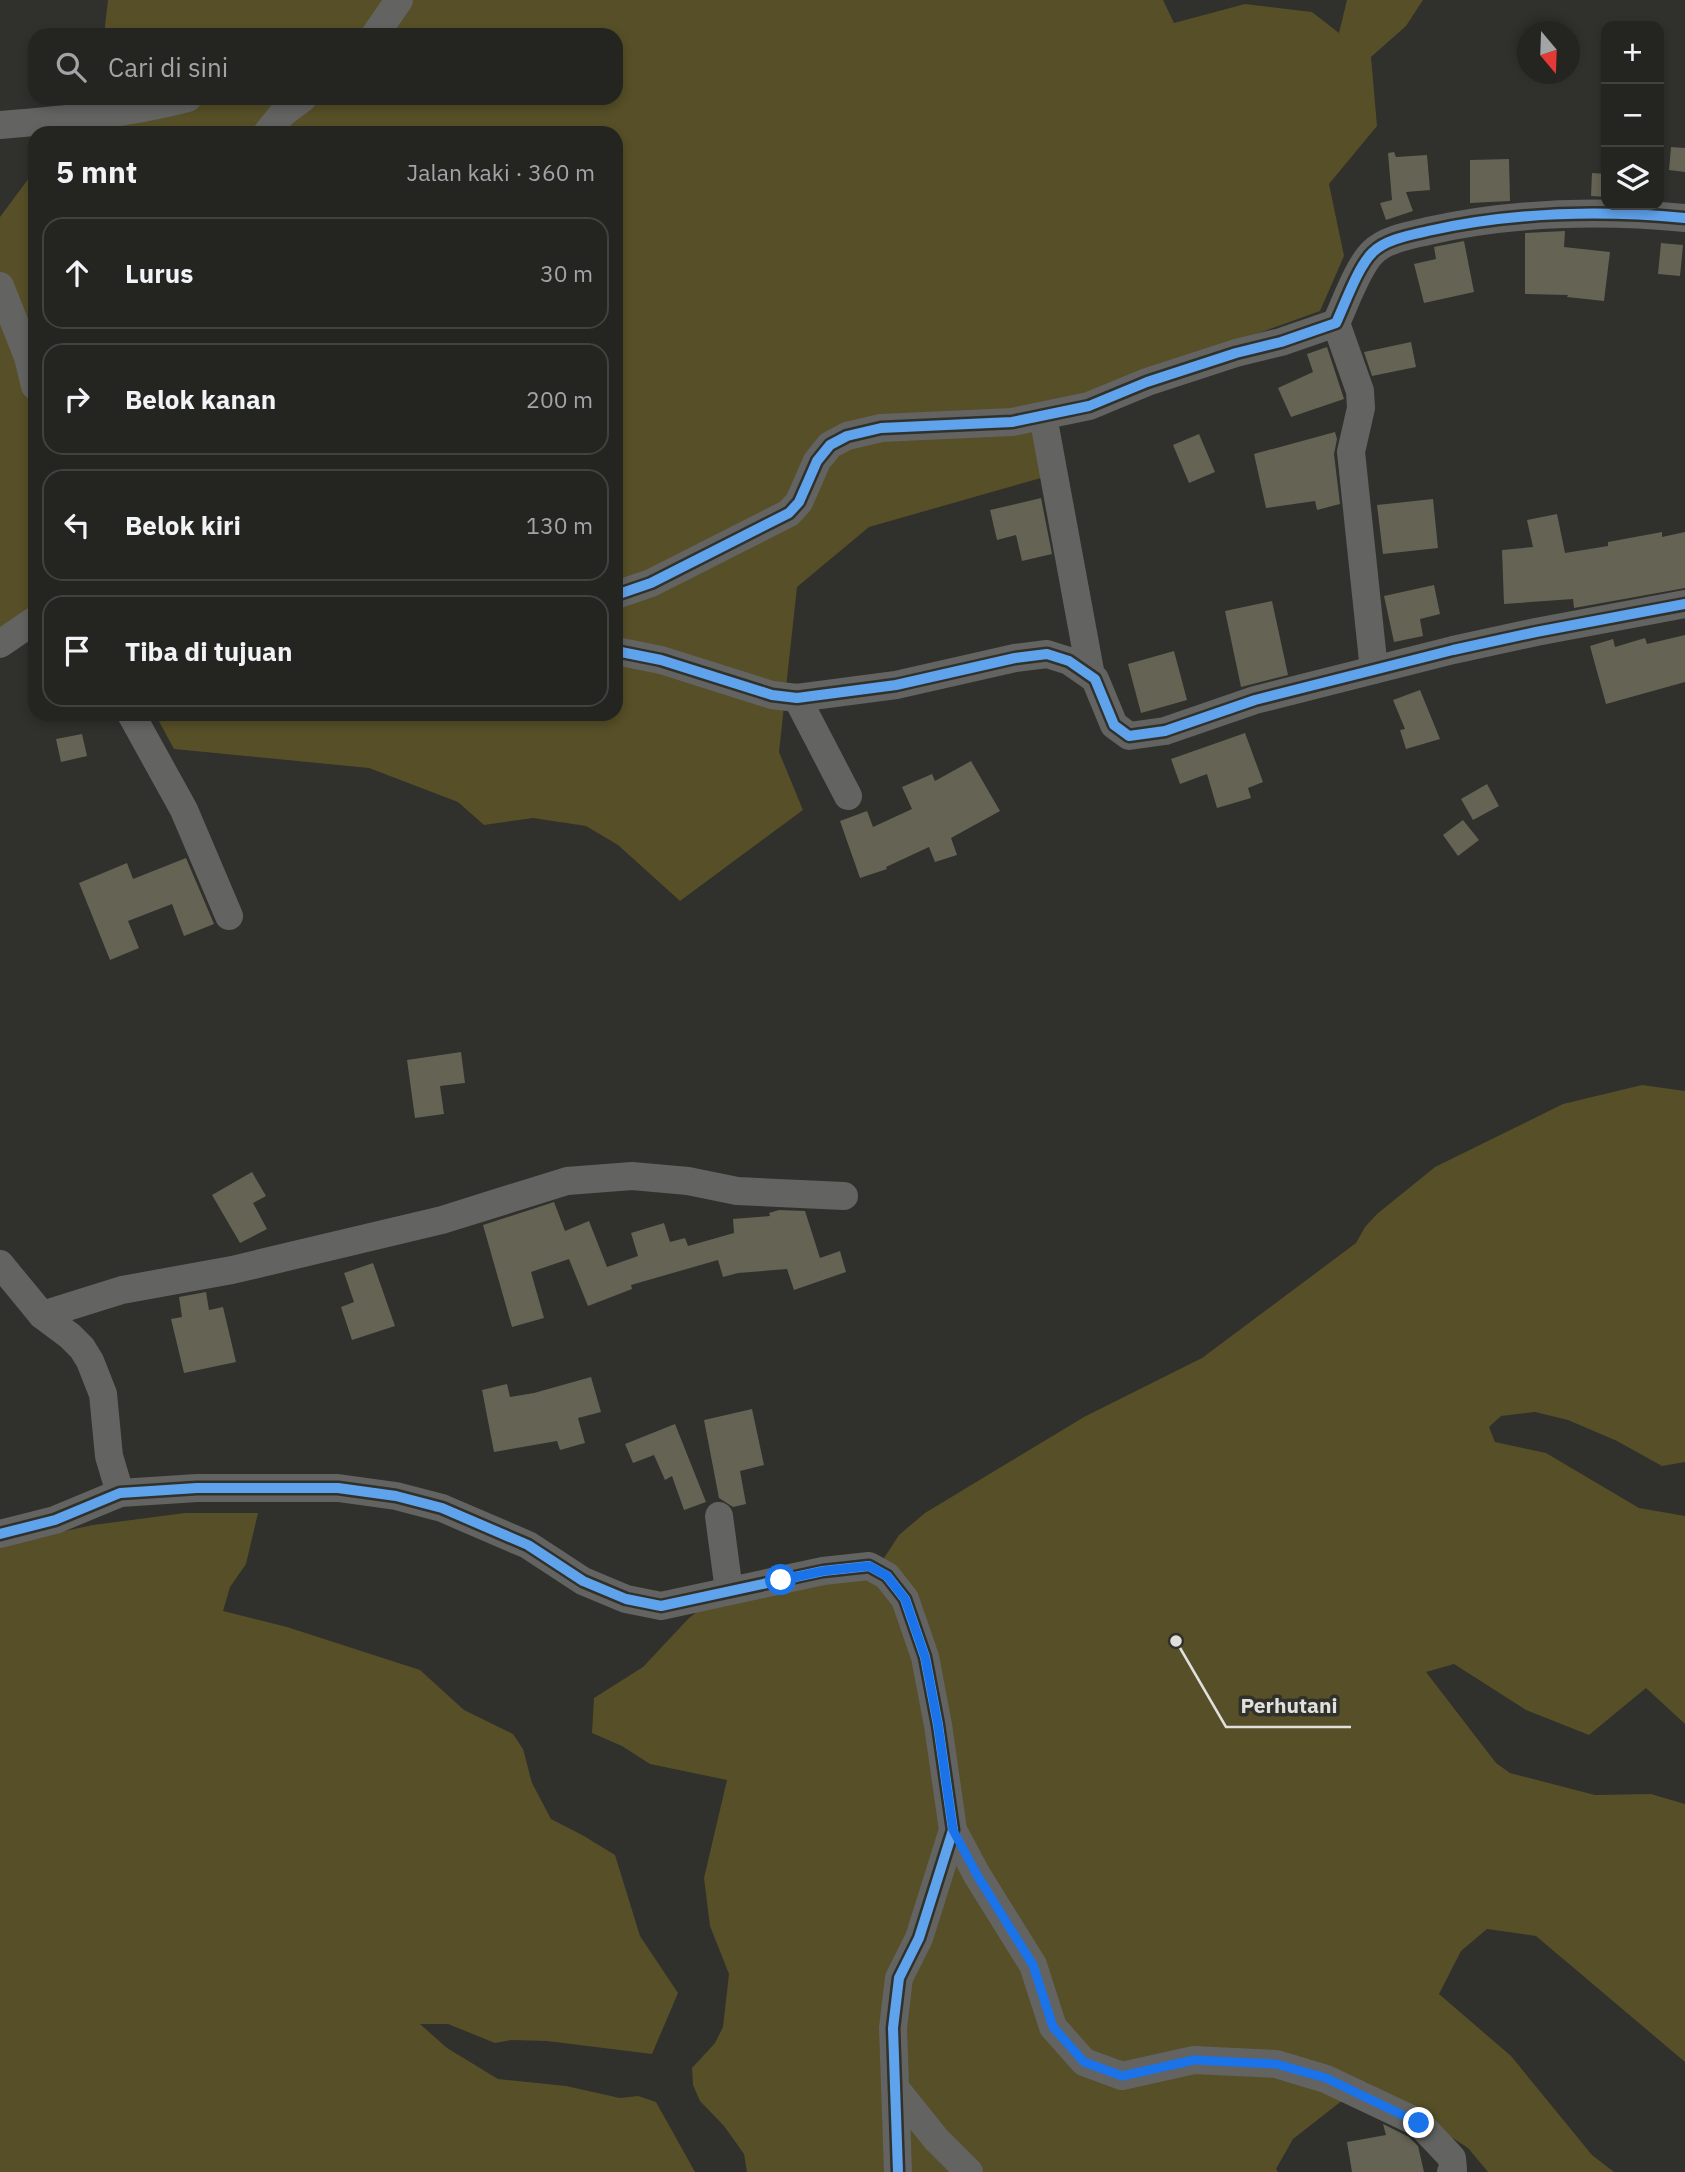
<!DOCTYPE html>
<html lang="id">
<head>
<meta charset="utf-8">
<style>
	:root { --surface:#242421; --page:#30302e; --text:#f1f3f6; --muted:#a3a4a5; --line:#41413f }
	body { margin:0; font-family:"IBM Plex Sans",sans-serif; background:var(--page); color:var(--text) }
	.controls { position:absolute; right:21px; top:21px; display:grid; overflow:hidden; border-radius:14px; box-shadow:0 4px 10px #0003 }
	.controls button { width:63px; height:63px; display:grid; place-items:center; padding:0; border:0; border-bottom:2px solid var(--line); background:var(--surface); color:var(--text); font:35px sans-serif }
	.compass { position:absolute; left:1517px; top:21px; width:63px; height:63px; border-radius:50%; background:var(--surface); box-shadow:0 4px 10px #0003; rotate:161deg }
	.stop { position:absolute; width:21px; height:21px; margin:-16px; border:5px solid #1a73e8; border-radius:50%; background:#fff }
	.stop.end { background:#1a73e8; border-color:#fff; box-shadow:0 2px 7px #0008 }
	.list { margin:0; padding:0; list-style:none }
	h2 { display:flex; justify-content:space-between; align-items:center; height:91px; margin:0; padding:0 28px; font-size:30px }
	h2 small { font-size:23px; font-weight:400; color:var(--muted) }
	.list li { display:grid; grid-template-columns:46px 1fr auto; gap:21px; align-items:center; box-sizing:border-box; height:112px; margin:0 14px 14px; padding:0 14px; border:2px solid var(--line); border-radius:21px }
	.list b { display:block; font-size:26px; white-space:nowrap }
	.list em { font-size:23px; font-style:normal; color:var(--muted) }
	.icon { flex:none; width:38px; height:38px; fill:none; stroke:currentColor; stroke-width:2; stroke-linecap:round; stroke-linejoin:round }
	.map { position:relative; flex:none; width:1685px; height:2172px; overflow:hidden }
	.search { position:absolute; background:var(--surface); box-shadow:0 4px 10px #0003; left:28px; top:28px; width:595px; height:77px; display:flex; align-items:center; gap:18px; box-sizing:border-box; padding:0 24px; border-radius:21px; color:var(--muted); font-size:26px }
	.panel { position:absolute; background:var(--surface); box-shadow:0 4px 10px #0003; left:28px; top:126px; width:595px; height:595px; border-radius:21px }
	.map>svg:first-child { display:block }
	.green { fill:#564f27 }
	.building { fill:#656354 }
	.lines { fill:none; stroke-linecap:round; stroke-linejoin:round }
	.minor { stroke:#636362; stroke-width:28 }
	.cycleway-casing { stroke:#31312b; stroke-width:15 }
	.cycleway { stroke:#60a3ed; stroke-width:10 }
	.route { stroke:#1a73e8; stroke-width:9 }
	.leader { fill:none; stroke:#e1e0dd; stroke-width:2.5 }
	.callout-dot { fill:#e1e0dd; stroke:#31312b; stroke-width:2.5 }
	.callout-label { font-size:21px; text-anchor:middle; font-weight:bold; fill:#e1e0dd; stroke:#31312b; stroke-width:7; stroke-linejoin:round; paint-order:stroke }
</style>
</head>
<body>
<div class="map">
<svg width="1685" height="2172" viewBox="0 0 1685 2172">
	<rect width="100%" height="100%" fill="#30302c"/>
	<g class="green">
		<path d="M 108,0 L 1163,0 L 1174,23 L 1245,4 L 1312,12 L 1339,33 L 1347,0 L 1423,0 L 1406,26 L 1371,57 L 1377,126 L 1329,184 L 1344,256 L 1320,311 L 1107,388 L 1033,405 L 1041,478 L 869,527 L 797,587 L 779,752 L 803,810 L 680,901 L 618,845 L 586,826 L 533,818 L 484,825 L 458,802 L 369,768 L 174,749 L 155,714 L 616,714 L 616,133 L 57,133 L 74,98 L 616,98 L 616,35 L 104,35 Z"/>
		<path d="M 35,170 L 35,604 L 0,629 L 0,217 Z"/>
		<path d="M 1642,1085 L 1685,1091 L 1685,1462 L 1662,1466 L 1617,1441 L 1568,1420 L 1535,1412 L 1501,1416 L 1489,1427 L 1495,1442 L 1546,1453 L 1639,1508 L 1685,1516 L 1685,1724 L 1646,1688 L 1589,1735 L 1526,1710 L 1454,1664 L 1426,1672 L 1496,1763 L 1510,1773 L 1595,1795 L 1651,1794 L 1685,1804 L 1685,2062 L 1536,1936 L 1487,1929 L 1461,1951 L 1439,1994 L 1511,2056 L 1592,2155 L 1614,2172 L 1488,2172 L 1468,2148 L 1366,2082 L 1293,2139 L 1276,2169 L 1278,2172 L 747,2172 L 744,2154 L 724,2126 L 700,2101 L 693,2085 L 692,2068 L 715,2043 L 723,2027 L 729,1974 L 710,1926 L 704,1878 L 727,1780 L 650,1764 L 622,1746 L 592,1733 L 594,1698 L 643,1667 L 689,1618 L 706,1605 L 873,1575 L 899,1535 L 925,1513 L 1084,1417 L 1202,1358 L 1356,1243 L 1365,1227 L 1377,1214 L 1435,1167 L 1563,1104 Z"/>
		<path d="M 185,1513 L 258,1513 L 246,1564 L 230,1587 L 223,1611 L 287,1627 L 420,1670 L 464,1710 L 513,1734 L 523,1749 L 532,1783 L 551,1819 L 584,1836 L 615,1855 L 640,1936 L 678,1993 L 652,2054 L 547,2041 L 511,2040 L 495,2043 L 448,2024 L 420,2024 L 447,2048 L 498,2079 L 566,2086 L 620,2098 L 638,2096 L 656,2102 L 695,2172 L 0,2172 L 0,1545 L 93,1525 Z"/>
	</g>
	<g class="building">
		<path d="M 1671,147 L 1685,148 L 1685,172 L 1669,170 Z"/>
		<path d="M 1394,152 L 1396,157 L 1427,155 L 1430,190 L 1406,192 L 1413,211 L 1386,220 L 1380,203 L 1392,200 L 1388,153 Z"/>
		<path d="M 1509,159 L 1510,201 L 1470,203 L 1470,160 Z"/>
		<path d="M 1592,173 L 1606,174 L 1606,197 L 1591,196 Z"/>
		<path d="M 1565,231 L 1564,247 L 1610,252 L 1604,301 L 1567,297 L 1568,295 L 1525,294 L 1525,233 Z"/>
		<path d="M 1464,241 L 1474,292 L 1424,303 L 1414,264 L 1436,259 L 1434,247 Z"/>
		<path d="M 1661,243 L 1683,245 L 1680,276 L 1658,274 Z"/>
		<path d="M 1411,342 L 1416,367 L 1372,376 L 1364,352 Z"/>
		<path d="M 1327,347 L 1344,399 L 1291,417 L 1278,388 L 1313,372 L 1307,354 Z"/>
		<path d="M 1335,432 L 1337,439 L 1334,454 L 1340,504 L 1317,510 L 1315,501 L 1266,508 L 1254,454 Z"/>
		<path d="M 1199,434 L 1215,472 L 1189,483 L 1173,445 Z"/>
		<path d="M 1041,498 L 1052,554 L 1022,561 L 1016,535 L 997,540 L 990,510 Z"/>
		<path d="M 1433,499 L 1438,548 L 1383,554 L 1377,505 Z"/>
		<path d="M 1557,514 L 1565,553 L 1608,546 L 1608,542 L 1662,532 L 1662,537 L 1685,532 L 1685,588 L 1574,608 L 1573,599 L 1504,604 L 1502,550 L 1533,547 L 1527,520 Z"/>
		<path d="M 1434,585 L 1440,614 L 1420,619 L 1423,636 L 1394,642 L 1384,596 Z"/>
		<path d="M 1272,601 L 1288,675 L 1241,687 L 1225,611 Z"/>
		<path d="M 1685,635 L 1685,682 L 1606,704 L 1590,646 L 1613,639 L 1615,647 L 1645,638 L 1647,644 Z"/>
		<path d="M 1174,651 L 1187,700 L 1141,713 L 1128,664 Z"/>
		<path d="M 1420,690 L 1440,739 L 1406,749 L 1400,730 L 1405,729 L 1393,700 Z"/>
		<path d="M 1245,733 L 1263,782 L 1248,788 L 1251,798 L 1217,808 L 1207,774 L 1180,784 L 1171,759 Z"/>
		<path d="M 82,734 L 87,756 L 61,762 L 56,739 Z"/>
		<path d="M 971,761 L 1000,811 L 951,838 L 957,855 L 935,862 L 929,847 L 886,867 L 887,869 L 860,878 L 840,821 L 867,811 L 873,827 L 912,809 L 902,787 L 932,774 L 935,781 Z"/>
		<path d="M 1487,784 L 1499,806 L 1473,820 L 1461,799 Z"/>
		<path d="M 1463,820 L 1479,840 L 1458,856 L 1443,835 Z"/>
		<path d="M 186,858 L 214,924 L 184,936 L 172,904 L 128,921 L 139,948 L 110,960 L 79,883 L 127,863 L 133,879 Z"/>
		<path d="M 461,1052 L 465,1083 L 440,1086 L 444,1114 L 415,1118 L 407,1060 Z"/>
		<path d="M 252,1172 L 266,1196 L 253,1203 L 267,1229 L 240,1243 L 212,1195 Z"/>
		<path d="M 554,1202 L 565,1231 L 589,1221 L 607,1267 L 638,1256 L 631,1233 L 664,1223 L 670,1242 L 685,1238 L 688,1246 L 734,1233 L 733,1219 L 770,1216 L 769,1213 L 779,1210 L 805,1211 L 820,1258 L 840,1251 L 846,1272 L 794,1290 L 787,1269 L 738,1273 L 723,1277 L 718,1260 L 631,1285 L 632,1289 L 588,1306 L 569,1259 L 531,1272 L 544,1318 L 512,1327 L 483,1225 Z"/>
		<path d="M 373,1263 L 395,1326 L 352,1340 L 341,1307 L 354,1302 L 344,1273 Z"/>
		<path d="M 206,1292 L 209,1310 L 223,1307 L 236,1362 L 184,1373 L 171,1319 L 182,1317 L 179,1297 Z"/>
		<path d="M 591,1377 L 601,1412 L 578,1418 L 585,1443 L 560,1450 L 557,1441 L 494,1452 L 482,1390 L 507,1384 L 510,1397 L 534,1393 Z"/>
		<path d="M 752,1409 L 764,1465 L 740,1471 L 746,1504 L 733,1507 L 719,1498 L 704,1420 Z"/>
		<path d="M 675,1424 L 706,1502 L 684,1510 L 672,1476 L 665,1480 L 654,1455 L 633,1463 L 625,1444 Z"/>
		<path d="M 1383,2124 L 1409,2137 L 1418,2146 L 1424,2172 L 1352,2172 L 1347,2142 L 1386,2135 Z"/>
	</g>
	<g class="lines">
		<g class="minor">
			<path d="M 375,35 L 399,0"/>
			<path d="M 0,125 C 63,120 127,114 188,98"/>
			<path d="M 267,133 L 283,113 L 303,98"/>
			<path d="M 0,286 L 28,357 L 35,386"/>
			<path d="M 1336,323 L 1360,391 L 1361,408 L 1351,452 L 1374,670"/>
			<path d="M 1043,416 L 1091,676"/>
			<path d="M 616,595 L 651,583 L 789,513 L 799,502 L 817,461 L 830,445 L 847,436 L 881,428 L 1012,422 L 1089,406 L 1147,382 L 1236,353 L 1281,342 L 1336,323 C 1345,304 1358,266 1373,252 C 1386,239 1411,235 1428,231 C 1512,212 1599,210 1685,218"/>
			<path d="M 0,644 L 35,620"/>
			<path d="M 616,651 L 661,660 L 772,695 L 797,698 L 896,685 L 1015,658 L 1047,654 L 1069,661 L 1095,679 L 1114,725 L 1129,736 L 1165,731 L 1255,700 L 1453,650 L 1536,632 L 1685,604"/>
			<path d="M 797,698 L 848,796"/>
			<path d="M 131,714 L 184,810 L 229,916"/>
			<path d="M 0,1264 L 42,1315 L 70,1336 L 82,1348 L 90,1361 L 103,1394 L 109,1456 L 120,1493"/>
			<path d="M 42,1315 L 122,1290 L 232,1270 L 442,1220 L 567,1181 L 632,1176 L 688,1181 L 737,1191 L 844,1196"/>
			<path d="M 719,1516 L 729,1591"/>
			<path d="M 0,1534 L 55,1520 L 120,1493 L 197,1488 L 338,1488 L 396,1496 L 442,1508 L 528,1545 L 583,1581 L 626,1599 L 661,1606 L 823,1571 L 869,1566 L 887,1576 L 905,1599 L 925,1657 L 938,1725 L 953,1830 L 919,1938 L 899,1978 L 893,2028 L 898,2172"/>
			<path d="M 953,1830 L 977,1875 L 1033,1965 L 1053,2027 L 1084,2062 L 1122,2076 L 1194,2060 L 1276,2064 L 1326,2079 L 1419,2123 L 1452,2158 L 1453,2169 L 1451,2172"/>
			<path d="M 896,2089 L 936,2139 L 969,2172"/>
		</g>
		<g class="cycleway-casing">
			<g id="cycleway">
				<path d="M 616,595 L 651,583 L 789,513 L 799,502 L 817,461 L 830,445 L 847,436 L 881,428 L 1012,422 L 1089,406 L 1147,382 L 1236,353 L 1281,342 L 1336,323 C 1345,304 1358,266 1373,252 C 1386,239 1411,235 1428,231 C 1512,212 1599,210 1685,218"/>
				<path d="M 616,651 L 661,660 L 772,695 L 797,698 L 896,685 L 1015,658 L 1047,654 L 1069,661 L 1095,679 L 1114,725 L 1129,736 L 1165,731 L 1255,700 L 1453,650 L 1536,632 L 1685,604"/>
				<path d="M 0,1534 L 55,1520 L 120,1493 L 197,1488 L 338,1488 L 396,1496 L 442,1508 L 528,1545 L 583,1581 L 626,1599 L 661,1606 L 823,1571 L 869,1566 L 887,1576 L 905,1599 L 925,1657 L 938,1725 L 953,1830 L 919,1938 L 899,1978 L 893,2028 L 898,2172"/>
			</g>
		</g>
		<use href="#cycleway" class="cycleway"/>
	</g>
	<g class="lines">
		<path class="route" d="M 781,1580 L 823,1571 L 869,1566 L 887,1576 L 905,1599 L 925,1657 L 938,1725 L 953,1830 L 977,1875 L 1033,1965 L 1053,2027 L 1084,2062 L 1122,2076 L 1194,2060 L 1276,2064 L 1326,2078 L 1419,2123"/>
	</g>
	<path class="leader" d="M1176 1641L1226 1727H1351"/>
	<circle class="callout-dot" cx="1176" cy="1641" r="7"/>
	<g class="callout-label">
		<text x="1289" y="1713">Perhutani</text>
	</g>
</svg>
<div class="controls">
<button>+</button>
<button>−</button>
<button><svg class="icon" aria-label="layers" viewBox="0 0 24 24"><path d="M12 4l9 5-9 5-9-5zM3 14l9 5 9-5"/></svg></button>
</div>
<svg class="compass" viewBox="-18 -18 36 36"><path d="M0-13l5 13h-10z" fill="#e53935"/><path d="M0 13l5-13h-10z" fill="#a3a4a5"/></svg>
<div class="stop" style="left:781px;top:1580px"></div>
<div class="stop end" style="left:1419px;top:2123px"></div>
<div class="search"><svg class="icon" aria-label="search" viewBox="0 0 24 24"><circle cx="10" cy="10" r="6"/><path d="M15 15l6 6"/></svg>Cari di sini</div>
<section class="panel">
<h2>5 mnt<small>Jalan kaki · 360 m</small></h2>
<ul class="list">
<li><svg class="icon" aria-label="ahead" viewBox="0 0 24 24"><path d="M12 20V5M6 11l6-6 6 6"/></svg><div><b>Lurus</b></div><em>30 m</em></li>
<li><svg class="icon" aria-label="right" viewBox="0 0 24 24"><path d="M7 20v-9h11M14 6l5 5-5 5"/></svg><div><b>Belok kanan</b></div><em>200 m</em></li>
<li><svg class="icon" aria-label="left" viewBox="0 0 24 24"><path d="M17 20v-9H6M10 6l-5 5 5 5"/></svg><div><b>Belok kiri</b></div><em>130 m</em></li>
<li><svg class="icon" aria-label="arrive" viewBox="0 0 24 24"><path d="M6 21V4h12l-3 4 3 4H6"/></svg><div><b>Tiba di tujuan</b></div></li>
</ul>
</section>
</div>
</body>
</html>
